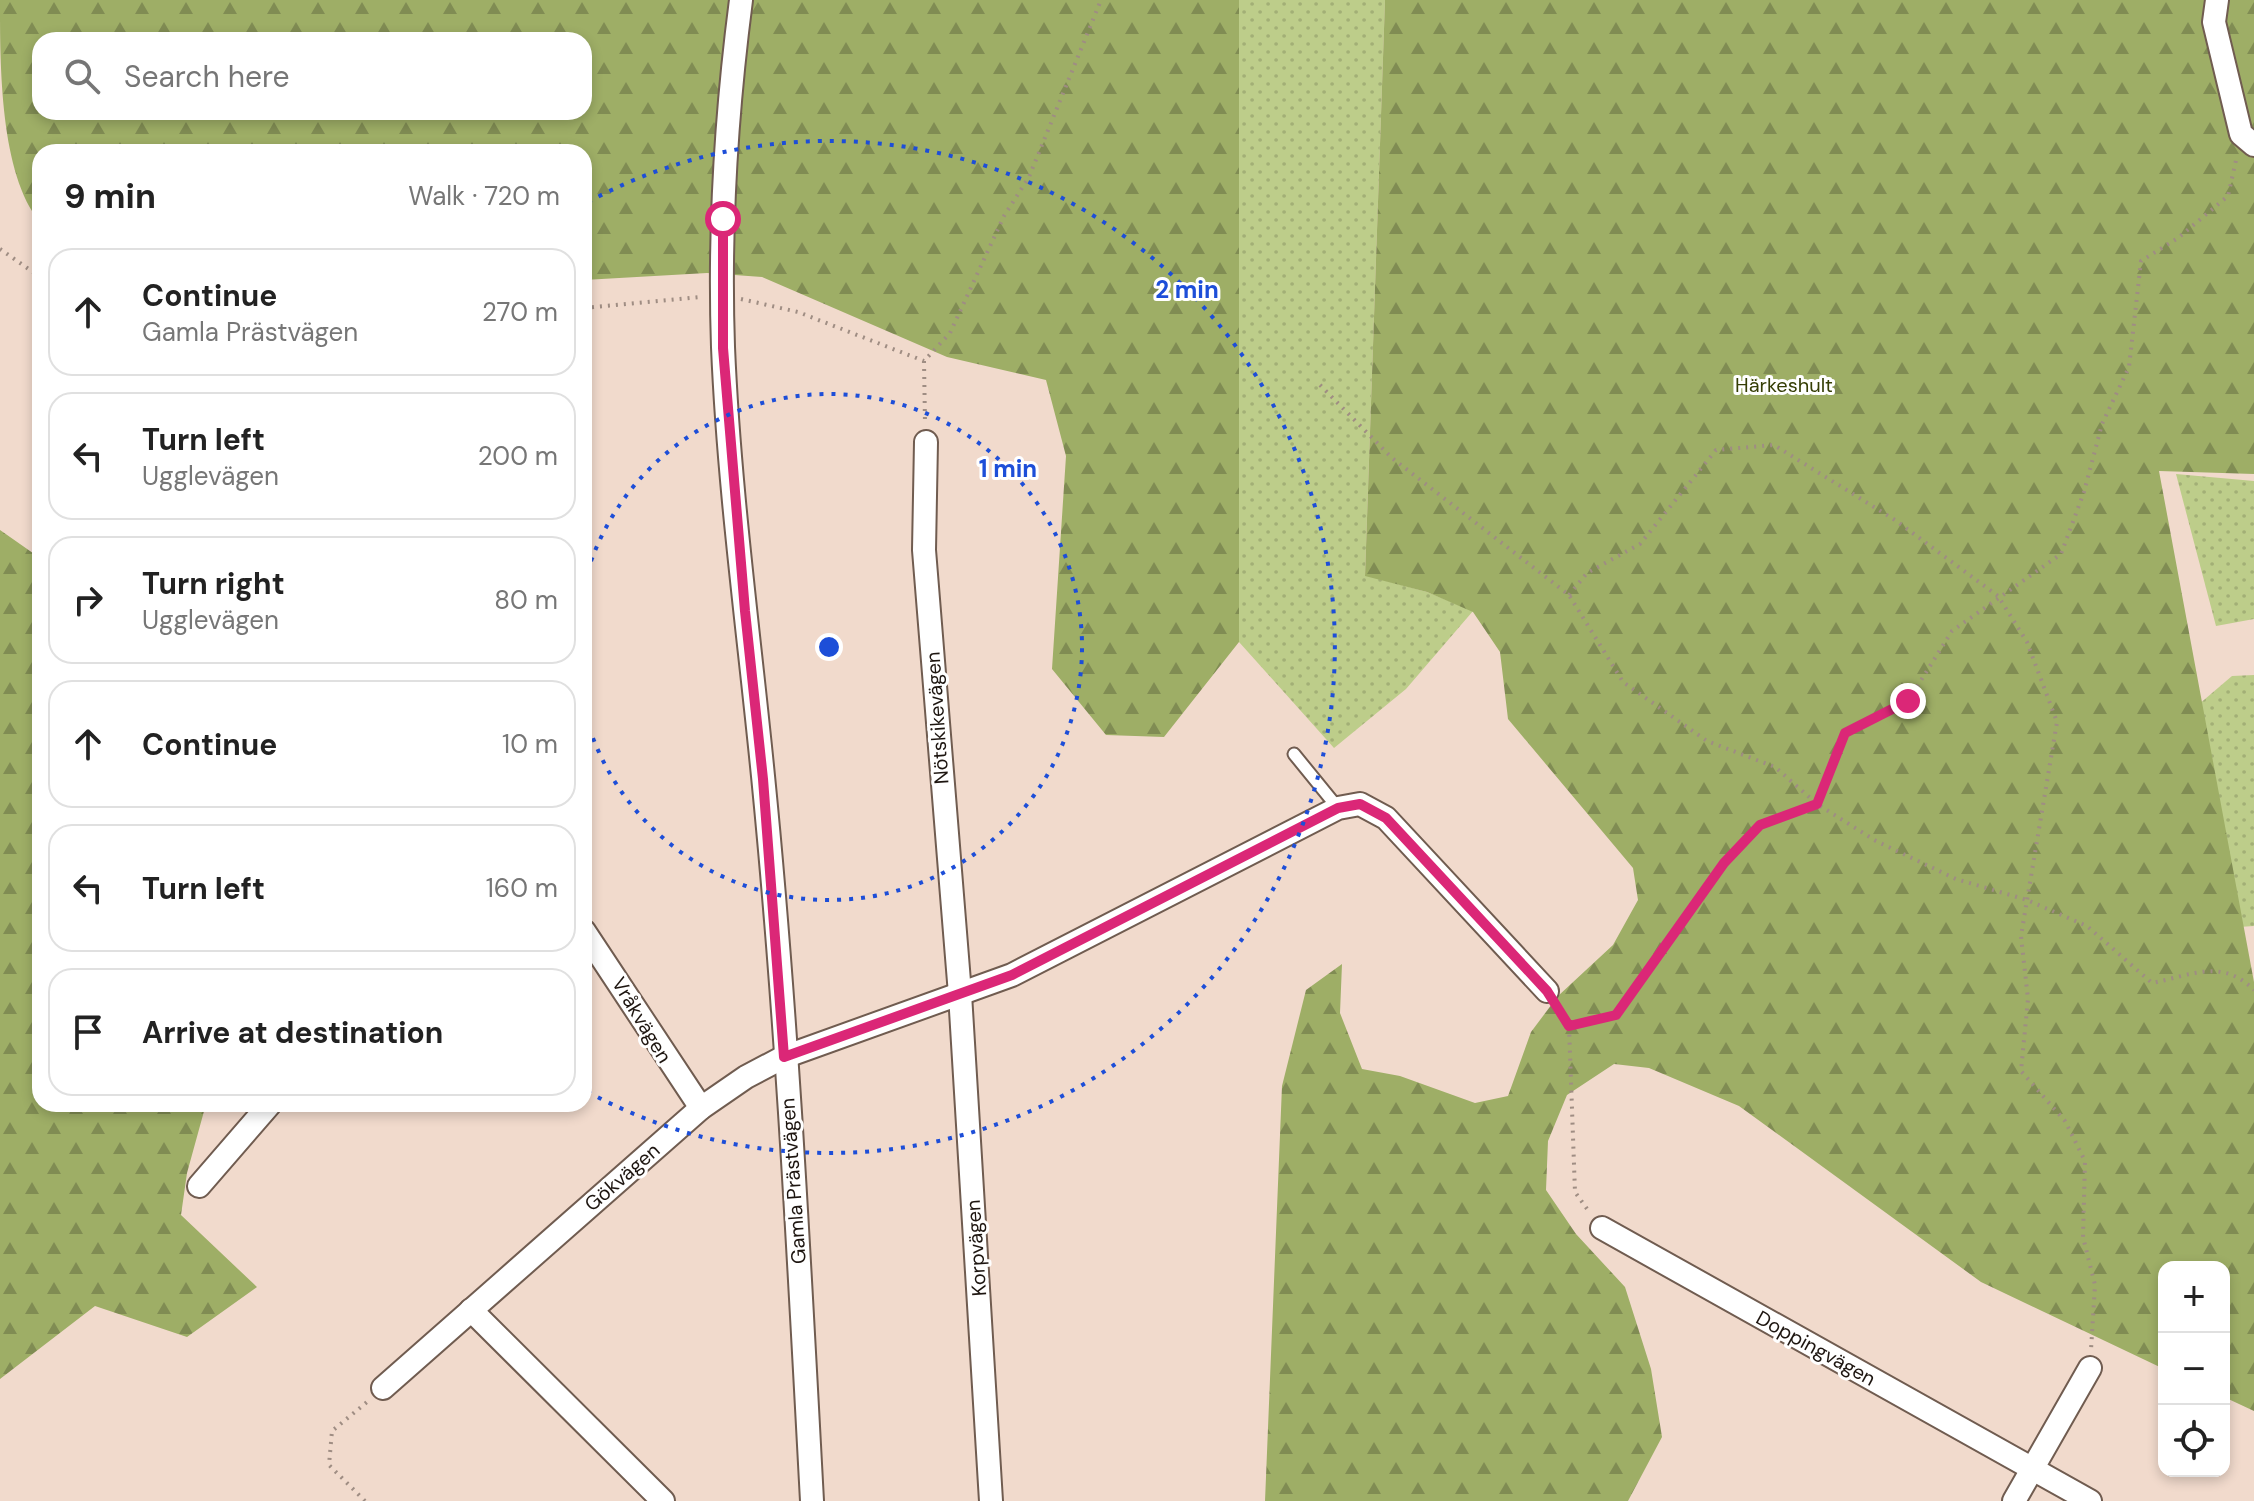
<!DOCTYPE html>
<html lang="en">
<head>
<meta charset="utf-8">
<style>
	:root { --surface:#fff; --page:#f6f6f6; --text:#222; --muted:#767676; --line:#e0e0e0 }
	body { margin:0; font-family:"DM Sans",sans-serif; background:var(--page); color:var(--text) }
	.controls { position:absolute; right:24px; bottom:24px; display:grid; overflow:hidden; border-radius:16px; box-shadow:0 4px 12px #0003 }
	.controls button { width:72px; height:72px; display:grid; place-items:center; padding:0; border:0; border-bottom:2px solid var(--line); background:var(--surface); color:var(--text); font:40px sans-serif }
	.stop { position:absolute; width:24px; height:24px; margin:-18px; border:6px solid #db2777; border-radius:50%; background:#fff }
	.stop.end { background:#db2777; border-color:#fff; box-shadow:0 2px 8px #0008 }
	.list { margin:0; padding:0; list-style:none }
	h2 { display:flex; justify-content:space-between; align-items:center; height:104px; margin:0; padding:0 32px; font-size:34px }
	h2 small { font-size:26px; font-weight:400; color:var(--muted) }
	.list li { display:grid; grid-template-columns:52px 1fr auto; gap:24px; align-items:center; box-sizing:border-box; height:128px; margin:0 16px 16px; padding:0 16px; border:2px solid var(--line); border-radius:24px }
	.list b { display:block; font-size:30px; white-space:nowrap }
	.list p { margin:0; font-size:26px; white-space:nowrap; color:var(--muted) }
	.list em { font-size:26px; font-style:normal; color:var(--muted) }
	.icon { flex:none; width:44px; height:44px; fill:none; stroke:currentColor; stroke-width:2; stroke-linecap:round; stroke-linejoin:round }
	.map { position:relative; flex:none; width:2254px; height:1501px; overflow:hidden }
	.search { position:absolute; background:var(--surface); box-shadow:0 4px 12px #0003; left:32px; top:32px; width:560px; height:88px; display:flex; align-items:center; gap:20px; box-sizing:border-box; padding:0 28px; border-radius:24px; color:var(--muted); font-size:30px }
	.panel { position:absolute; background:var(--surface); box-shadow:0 4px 12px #0003; left:32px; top:144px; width:560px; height:968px; border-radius:24px }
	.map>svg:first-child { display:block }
	.grass { fill:url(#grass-dots) }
	.forest { fill:url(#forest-firs); fill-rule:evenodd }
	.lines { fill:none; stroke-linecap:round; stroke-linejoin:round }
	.service-casing { stroke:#705c50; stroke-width:15 }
	.minor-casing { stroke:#705c50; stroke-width:26 }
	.path { stroke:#9f8d83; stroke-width:4; stroke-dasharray:2 6; stroke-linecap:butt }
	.service { stroke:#fff; stroke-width:11 }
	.minor { stroke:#fff; stroke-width:22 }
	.route { stroke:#db2777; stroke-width:10 }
	.ring { fill:none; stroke:#1d4ed8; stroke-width:4; stroke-dasharray:4 8 }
	.labels { text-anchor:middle; stroke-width:6; stroke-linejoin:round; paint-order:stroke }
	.park-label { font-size:20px; fill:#353e05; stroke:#fff }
	.street-label { font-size:20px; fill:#1d1510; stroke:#fff }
	.centre { fill:#1d4ed8; stroke:#fff; stroke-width:4 }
	.ring-label { font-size:24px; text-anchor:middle; font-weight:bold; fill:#1d4ed8; stroke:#fff; stroke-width:6; stroke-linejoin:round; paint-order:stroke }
</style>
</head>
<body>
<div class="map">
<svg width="2254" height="1501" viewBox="0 0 2254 1501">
	<defs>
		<pattern id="grass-dots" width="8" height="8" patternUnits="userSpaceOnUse" patternTransform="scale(2)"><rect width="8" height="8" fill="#bdcd8a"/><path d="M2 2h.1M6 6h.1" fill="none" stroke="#a2af76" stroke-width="1.8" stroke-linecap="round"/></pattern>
		<pattern id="forest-firs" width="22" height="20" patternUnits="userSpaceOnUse" patternTransform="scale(2)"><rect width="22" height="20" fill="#9eae66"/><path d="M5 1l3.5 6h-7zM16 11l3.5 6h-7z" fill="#808c53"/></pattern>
	</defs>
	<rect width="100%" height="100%" fill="#f1dacc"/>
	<g class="grass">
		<path d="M 1239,0 L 1385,0 L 1365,575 L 1427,592 L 1473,611 L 1406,689 L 1334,748 L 1239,642 Z"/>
		<path d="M 2176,474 L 2254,481 L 2254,619 L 2216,626 Z"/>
		<path d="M 2254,675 L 2254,926 L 2239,927 L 2198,705 L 2232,676 Z"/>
	</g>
	<g class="forest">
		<path d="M 0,0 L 1239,0 L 1239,642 L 1164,737 L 1106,735 L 1052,669 L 1066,456 L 1046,380 L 947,357 L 762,277 L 707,273 L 584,280 L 584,152 L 40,152 L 40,222 C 0,174 0,66 0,0 ZM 40,40 L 584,40 L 584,112 L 40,112 Z"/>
		<path d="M 1385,0 L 2254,0 L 2254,474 L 2159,471 L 2254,982 L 2254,1411 L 2224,1397 L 2224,1267 L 2164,1267 L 2164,1369 L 1981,1282 L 1739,1106 L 1649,1068 L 1614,1064 L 1567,1095 L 1548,1141 L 1546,1190 L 1576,1234 L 1625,1287 L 1651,1369 L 1662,1437 L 1628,1501 L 1265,1501 L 1282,1086 L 1306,990 L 1342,964 L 1340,1013 L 1362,1069 L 1400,1076 L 1475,1103 L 1508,1096 L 1531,1032 L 1558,996 L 1613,945 L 1638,900 L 1633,868 L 1508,719 L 1500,652 L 1473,612 L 1427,592 L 1365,576 Z"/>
		<path d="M 0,530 L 40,558 L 40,1104 L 206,1104 L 187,1173 L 181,1215 L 257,1287 L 187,1337 L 95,1306 L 0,1379 Z"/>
	</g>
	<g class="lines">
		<g class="service-casing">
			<path id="service" d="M 1294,754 L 1338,808"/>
		</g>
		<g class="minor-casing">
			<g id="minor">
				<path d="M 741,0 C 726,115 719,231 723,347 C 729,490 749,634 763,776 C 787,1017 799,1259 812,1501"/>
				<path d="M 2217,0 L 2214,22 L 2241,134 L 2254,145"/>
				<path d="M 926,442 L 924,550 L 960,994 L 991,1501"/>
				<path d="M 584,931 L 701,1108"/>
				<path d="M 199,1186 L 270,1104"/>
				<path d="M 1602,1228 L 2090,1501"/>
				<path d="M 471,1310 L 663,1501"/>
				<path d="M 383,1388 L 701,1108 L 746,1077 L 784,1057 L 1012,975 L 1338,808 L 1360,804 L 1386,818 L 1547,991"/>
				<path d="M 2014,1501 L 2090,1368"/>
			</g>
		</g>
		<g class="path">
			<path d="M 0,249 L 40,277"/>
			<path d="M 741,299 L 798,312 L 924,361 L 950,333 L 1004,216 L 1029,177 L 1101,0"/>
			<path d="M 584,308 L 701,297"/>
			<path d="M 924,361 L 925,423"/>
			<path d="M 1320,385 L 1392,458 L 1569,595 L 1623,682 L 1707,741 L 1775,767 L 1817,804 L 1876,841 L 1956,879 L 2027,900 L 2087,926 L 2152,983 C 2192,975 2222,958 2254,990"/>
			<path d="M 1569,595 L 1587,573 L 1640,544 L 1716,450 L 1774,445 L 1895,520 L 1998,596 L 2027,642 L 2057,722 L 2021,936 L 2028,999 L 2021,1071 L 2065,1121 L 2085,1161 L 2083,1237 L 2095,1285 L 2091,1350"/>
			<path d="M 1557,1006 L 1569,1026 L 1575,1192 L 1590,1213"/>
			<path d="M 1569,1026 L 1616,1015 L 1724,863 L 1760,825 L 1817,804 L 1845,733 L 1908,701 L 1952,631 L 2061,554 L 2084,492 L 2102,424 L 2129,367 L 2141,261 L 2178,238 L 2228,196 L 2237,156"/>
			<path d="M 365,1501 L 329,1465 L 332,1431 L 367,1402"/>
		</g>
		<use href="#service" class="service"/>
		<use href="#minor" class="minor"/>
	</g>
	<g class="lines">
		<path class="route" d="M 723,219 L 723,348 L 745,611 L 763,779 L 784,1057 L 1012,975 L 1338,808 L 1360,804 L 1386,818 L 1547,991 L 1569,1026 L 1616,1015 L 1724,863 L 1760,825 L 1817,804 L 1845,733 L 1908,701"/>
	</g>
	<g class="ring">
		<path d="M584 584A253 253 0 1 1 584 710"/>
		<path d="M588 202A506 506 0 1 1 588 1092"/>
	</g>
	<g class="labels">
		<g class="park-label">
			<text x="1784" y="392">Härkeshult</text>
		</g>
		<g class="street-label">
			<text transform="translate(937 718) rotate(-94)" y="7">Nötskikevägen</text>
			<text transform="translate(642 1020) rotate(59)" y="7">Vråkvägen</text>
			<text transform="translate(622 1177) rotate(-41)" y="7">Gökvägen</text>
			<text transform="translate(793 1181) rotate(-94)" y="7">Gamla Prästvägen</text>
			<text transform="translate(976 1248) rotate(-94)" y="7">Korpvägen</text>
			<text transform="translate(1816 1348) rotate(29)" y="7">Doppingvägen</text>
		</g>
	</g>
	<circle cx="829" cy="647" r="12" class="centre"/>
	<g class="ring-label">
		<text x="1187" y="298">2 min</text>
		<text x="1008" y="477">1 min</text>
	</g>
</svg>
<div class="controls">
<button>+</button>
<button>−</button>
<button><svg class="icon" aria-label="locate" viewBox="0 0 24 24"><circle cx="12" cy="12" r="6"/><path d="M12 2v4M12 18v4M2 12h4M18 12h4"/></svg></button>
</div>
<div class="stop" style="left:723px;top:219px"></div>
<div class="stop end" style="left:1908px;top:701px"></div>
<div class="search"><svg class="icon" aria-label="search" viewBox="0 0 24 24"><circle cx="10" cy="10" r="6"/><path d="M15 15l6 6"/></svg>Search here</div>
<section class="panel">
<h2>9 min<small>Walk · 720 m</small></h2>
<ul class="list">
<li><svg class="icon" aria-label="ahead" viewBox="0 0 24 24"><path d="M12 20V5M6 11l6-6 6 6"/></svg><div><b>Continue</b><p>Gamla Prästvägen</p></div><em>270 m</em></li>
<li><svg class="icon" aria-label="left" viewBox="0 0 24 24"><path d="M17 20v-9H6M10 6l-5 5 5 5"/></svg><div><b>Turn left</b><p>Ugglevägen</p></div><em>200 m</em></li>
<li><svg class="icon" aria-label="right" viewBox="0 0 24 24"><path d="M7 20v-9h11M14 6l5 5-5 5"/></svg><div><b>Turn right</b><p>Ugglevägen</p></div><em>80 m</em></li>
<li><svg class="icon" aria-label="ahead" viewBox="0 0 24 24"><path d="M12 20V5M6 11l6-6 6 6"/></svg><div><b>Continue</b></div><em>10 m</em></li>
<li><svg class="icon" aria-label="left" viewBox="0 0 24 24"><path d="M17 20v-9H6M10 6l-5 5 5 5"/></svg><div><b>Turn left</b></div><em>160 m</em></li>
<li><svg class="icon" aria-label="arrive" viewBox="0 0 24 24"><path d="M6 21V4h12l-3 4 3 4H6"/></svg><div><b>Arrive at destination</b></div></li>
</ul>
</section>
</div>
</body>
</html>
